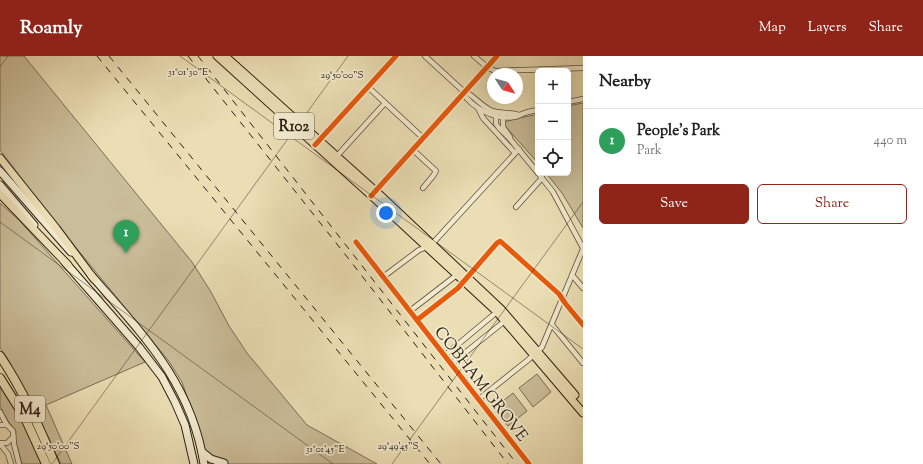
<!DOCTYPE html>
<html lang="en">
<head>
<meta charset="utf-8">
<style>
	:root { --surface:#fff; --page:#f2f2f2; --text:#222; --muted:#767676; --line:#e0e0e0; --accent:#8f2418 }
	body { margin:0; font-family:"Sorts Mill Goudy",serif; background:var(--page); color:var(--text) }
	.controls { position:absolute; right:12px; top:12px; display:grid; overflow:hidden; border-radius:6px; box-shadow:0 4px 16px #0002 }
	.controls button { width:36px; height:36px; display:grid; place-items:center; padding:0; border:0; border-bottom:1px solid var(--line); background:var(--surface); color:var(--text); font:20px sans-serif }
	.compass { position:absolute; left:487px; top:12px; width:36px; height:36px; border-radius:50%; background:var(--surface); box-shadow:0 4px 16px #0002; rotate:126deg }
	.you { position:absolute; left:386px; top:157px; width:14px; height:14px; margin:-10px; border:3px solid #fff; border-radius:50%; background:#1a73e8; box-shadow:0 0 0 6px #1a73e833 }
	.badge { display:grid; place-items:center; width:26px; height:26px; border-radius:50%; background:var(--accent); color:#fff; font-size:13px; font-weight:700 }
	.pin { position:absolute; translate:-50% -33px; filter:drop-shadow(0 1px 2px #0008) }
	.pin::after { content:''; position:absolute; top:21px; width:14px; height:12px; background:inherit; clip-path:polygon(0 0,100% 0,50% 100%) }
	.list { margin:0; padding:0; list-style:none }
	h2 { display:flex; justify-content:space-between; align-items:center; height:52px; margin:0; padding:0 16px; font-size:17px }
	h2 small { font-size:13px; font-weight:400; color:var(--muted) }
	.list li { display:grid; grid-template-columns:26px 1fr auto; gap:12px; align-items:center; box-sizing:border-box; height:64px; padding:0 16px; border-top:1px solid var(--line) }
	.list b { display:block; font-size:15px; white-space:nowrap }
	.list p { margin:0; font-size:13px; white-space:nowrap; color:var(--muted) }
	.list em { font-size:13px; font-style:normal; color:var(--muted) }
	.actions { display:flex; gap:8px; padding:12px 16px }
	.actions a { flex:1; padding:9px 0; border:1px solid var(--accent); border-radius:6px; text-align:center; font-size:14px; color:var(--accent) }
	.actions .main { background:var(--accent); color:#fff }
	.icon { flex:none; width:22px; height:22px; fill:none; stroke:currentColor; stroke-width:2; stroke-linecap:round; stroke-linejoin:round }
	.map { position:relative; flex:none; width:583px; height:408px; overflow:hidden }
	header { display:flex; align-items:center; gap:24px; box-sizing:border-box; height:56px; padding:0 20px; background:var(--accent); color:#fff }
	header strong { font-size:19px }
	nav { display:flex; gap:22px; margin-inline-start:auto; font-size:14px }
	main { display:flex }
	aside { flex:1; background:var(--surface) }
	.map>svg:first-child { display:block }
	.green { fill:#cabd99; stroke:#7a6e56 }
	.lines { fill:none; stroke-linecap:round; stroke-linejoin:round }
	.minor-casing { stroke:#5b4e3b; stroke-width:6 }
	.secondary-casing { stroke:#2b1e13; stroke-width:9 }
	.primary-casing { stroke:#2b1e13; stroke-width:9 }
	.motorway-casing { stroke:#2b1e13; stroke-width:10 }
	.minor { stroke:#f2eace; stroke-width:4.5 }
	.secondary { stroke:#f2eace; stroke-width:7 }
	.primary { stroke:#ebdeb4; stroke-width:7 }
	.motorway { stroke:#ebdeb4; stroke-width:8 }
	.rail { stroke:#2b1e13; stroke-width:1; stroke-dasharray:7 7; stroke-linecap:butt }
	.cycleway-casing { stroke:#f2eace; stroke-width:8 }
	.cycleway { stroke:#e8590c; stroke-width:5 }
	.ticks { fill:none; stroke:#2b1e13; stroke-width:1; stroke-opacity:0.45 }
	.labels { text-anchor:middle; stroke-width:3.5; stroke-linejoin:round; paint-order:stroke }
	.shield { fill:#f2eace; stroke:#675b4b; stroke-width:1 }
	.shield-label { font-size:15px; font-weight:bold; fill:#2b1e13 }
	.street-label { font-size:16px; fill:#2b1e13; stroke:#f2eace }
	.ticks-label { font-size:10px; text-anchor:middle; fill:#2b1e13; stroke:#f2eace; stroke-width:3.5; stroke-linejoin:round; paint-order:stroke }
</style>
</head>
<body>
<header>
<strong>Roamly</strong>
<nav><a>Map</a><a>Layers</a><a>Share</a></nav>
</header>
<main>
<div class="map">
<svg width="583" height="408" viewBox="0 0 583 408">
	<rect width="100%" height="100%" fill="#ebdeb4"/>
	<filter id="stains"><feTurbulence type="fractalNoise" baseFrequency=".005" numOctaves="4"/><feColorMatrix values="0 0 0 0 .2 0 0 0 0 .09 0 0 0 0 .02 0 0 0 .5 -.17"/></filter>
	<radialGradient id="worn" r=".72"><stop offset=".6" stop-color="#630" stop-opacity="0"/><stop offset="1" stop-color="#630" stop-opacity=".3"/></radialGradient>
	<g class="green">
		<path d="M 0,0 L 24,0 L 192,206 L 211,236 L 229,270 L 247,297 L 307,369 L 377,408 L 207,408 L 204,390 L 182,326 L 168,304 L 46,155 L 0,94 Z"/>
		<path d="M 583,47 L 583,172 L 562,137 L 546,117 L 568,117 L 568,50 Z"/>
		<path d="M 538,58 L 538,107 L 506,71 L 504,67 C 511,62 529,61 538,58 Z"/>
		<path d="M 0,147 L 19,164 L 145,306 L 46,349 L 72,408 L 61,408 L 30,343 L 6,300 L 0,292 Z"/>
		<path d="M 537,318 L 551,336 L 533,351 L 519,332 Z"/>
		<path d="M 0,329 L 22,363 L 43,408 L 22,408 L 15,383 L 16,375 L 8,365 L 0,350 Z"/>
		<path d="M 513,337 L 527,355 L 508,370 L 494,352 Z"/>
	</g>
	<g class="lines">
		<g class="minor-casing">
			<g id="minor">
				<path d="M 425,0 L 461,33 C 472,38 479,48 490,54 C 500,58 510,56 519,59"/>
				<path d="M 474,0 L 487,11 L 495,15 L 583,12"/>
				<path d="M 368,31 L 423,82"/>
				<path d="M 462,36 C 472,52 495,64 514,61 C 520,60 514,61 520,59 C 525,56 532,55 538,54"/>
				<path d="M 568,46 L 583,43"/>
				<path d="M 478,52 L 483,62 L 515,97"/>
				<path d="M 496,57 L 496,68 L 499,72 L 510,83 L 538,117"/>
				<path d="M 503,59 L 503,71 L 510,81"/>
				<path d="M 318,86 L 396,0"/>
				<path d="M 412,93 L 436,115 L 433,120 L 423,132"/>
				<path d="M 336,101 L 385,47"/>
				<path d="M 538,117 L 553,136 L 583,192"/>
				<path d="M 374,137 L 497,0"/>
				<path d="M 516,151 L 542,122"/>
				<path d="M 356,186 L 529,408"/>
				<path d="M 572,219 L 583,232"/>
				<path d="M 383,221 L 419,194 L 427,191 L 433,187 L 519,93"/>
				<path d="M 410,255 L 458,218"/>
				<path d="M 417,264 L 458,232 L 497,187 L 500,185 L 559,238 L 565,247 L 583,269"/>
				<path d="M 552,269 L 583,307"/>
				<path d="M 444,300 L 498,255"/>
				<path d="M 451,308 L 506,264"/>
				<path d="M 479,343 L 528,304 L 542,291 L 583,193"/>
				<path d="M 0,356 L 7,369"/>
				<path d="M 0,369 L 7,369 L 13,375 L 14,388 L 19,408"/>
				<path d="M 0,387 L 7,387 L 13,381"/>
				<path d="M 0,388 L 8,398 L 11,408"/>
			</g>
		</g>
		<g class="secondary-casing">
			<g id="secondary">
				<path d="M 0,115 L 71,196"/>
				<path d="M 0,129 L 34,169"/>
				<path d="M 64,205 L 139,291 L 162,321 L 175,346 L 185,369 L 194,408"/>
				<path d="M 91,219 C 143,279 191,326 204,408"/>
				<path d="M 202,396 L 211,403 L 224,407"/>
			</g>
		</g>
		<g class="primary-casing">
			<g id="primary">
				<path d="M 217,0 L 375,143 L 497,256 L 583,357"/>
				<path d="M 225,0 L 379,138 L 501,253 L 575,339"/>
				<path d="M 0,102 L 56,172 L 94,223"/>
				<path d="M 0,138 L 68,209"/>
			</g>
		</g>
		<g class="motorway-casing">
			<g id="motorway">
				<path d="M 0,300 C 23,334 39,371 55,408"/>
				<path d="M 0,322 L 25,362 L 46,408"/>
			</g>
		</g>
		<use href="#minor" class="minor"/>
		<use href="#secondary" class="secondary"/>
		<use href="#primary" class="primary"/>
		<use href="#motorway" class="motorway"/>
		<g class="rail">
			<path d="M 97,0 L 430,408"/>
			<path d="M 109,0 L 441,408"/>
			<path d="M 188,0 L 348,202 L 508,408"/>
			<path d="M 198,0 L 517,408"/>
		</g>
		<g class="cycleway-casing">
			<g id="cycleway">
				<path d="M 315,89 L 396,0"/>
				<path d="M 371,140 L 497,0"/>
				<path d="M 356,186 L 529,408"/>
				<path d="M 417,264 L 458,232 L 497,187 L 500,185 L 559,238 L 565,247 L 583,269"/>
			</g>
		</g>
		<use href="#cycleway" class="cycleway"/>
	</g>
	<path class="ticks" d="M 180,0 L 583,293M 0,11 L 8,0M 0,166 L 333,408M 52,408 L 348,0M 392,408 L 583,146"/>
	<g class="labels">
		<g class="shield">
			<rect x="274" y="57" width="40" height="26" rx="3"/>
			<rect x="15" y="340" width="30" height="26" rx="3"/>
		</g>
		<g class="shield-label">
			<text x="294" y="75">R102</text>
			<text x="30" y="358">M4</text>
		</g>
		<g class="street-label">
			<text transform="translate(482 327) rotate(52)" y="6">COBHAM GROVE</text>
		</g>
	</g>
	<g class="ticks-label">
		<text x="188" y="19">31°01'30"E</text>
		<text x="342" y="22">29°50'00"S</text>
		<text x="58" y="393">29°50'00"S</text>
		<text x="398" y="393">29°49'45"S</text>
		<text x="325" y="396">31°01'45"E</text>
	</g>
	<rect width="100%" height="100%" filter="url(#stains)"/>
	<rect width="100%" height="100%" fill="url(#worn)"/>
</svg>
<div class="controls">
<button>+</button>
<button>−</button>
<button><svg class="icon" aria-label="locate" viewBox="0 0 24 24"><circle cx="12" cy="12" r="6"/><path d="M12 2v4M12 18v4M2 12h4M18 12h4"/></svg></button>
</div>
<svg class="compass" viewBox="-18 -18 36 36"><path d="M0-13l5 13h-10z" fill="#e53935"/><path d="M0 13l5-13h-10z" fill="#767676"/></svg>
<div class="you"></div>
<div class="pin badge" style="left:126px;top:197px;background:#2e9e5b">1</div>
</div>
<aside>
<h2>Nearby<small></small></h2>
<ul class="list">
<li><span class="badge" style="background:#2e9e5b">1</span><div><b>People's Park</b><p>Park</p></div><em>440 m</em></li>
</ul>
<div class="actions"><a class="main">Save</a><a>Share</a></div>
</aside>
</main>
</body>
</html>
